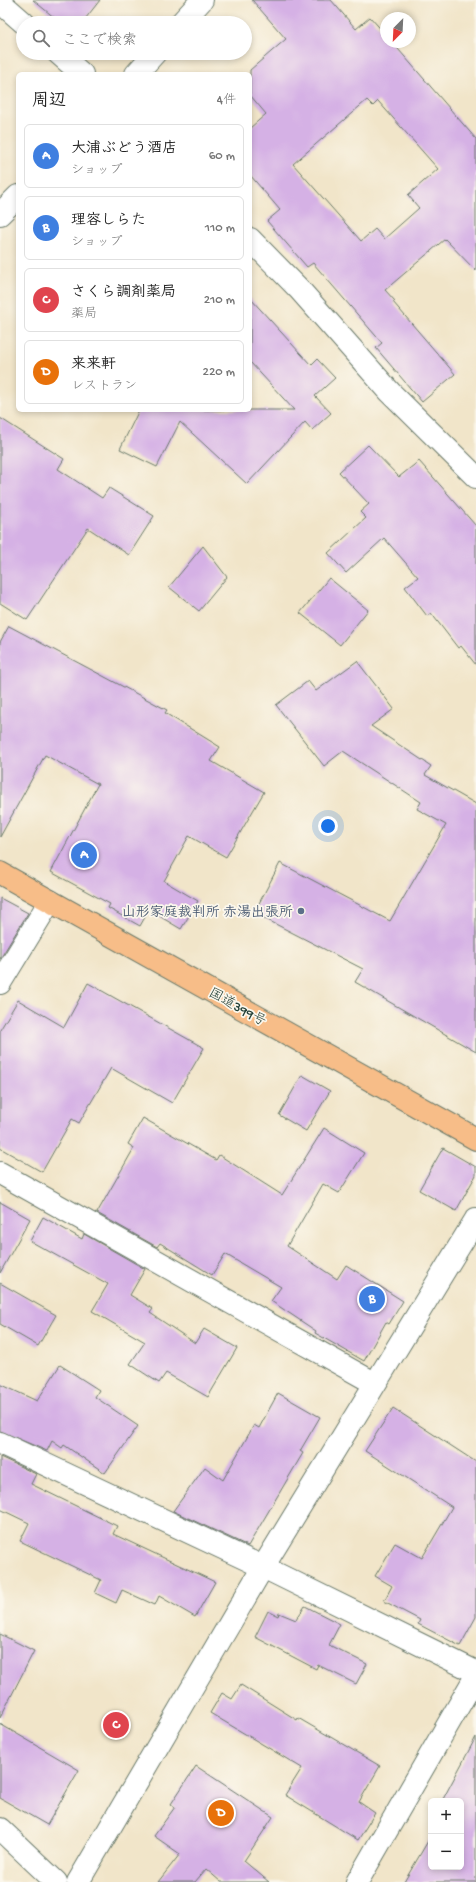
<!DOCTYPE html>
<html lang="ja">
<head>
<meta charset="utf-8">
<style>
	:root { --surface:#fff; --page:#f6f6f6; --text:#222; --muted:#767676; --line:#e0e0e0; --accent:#c8321e }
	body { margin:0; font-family:"Gochi Hand","Klee One",sans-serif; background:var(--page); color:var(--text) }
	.controls { position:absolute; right:12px; bottom:12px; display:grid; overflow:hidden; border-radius:6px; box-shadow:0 2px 6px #0003 }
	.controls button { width:36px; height:36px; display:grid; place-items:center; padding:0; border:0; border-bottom:1px solid var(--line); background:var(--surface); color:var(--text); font:20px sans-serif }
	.compass { position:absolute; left:380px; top:12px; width:36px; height:36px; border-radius:50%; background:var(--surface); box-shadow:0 2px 6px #0003; rotate:204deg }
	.you { position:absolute; left:328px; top:826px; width:14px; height:14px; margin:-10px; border:3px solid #fff; border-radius:50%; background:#1a73e8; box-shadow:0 0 0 6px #1a73e833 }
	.badge { display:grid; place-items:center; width:26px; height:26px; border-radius:50%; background:var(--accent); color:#fff; font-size:13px; font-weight:700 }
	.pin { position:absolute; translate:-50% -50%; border:2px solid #fff; box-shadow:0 1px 4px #0006 }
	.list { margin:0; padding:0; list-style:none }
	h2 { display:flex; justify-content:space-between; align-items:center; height:52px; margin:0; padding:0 16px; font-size:17px }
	h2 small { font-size:13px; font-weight:400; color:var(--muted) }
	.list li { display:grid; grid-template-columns:26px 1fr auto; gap:12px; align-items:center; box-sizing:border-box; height:64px; margin:0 8px 8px; padding:0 8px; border:1px solid var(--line); border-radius:6px }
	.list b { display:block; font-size:15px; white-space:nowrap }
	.list p { margin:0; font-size:13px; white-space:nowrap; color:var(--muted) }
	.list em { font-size:13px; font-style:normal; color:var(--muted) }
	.icon { flex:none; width:22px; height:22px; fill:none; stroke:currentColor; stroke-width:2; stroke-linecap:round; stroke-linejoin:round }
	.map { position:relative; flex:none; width:476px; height:1882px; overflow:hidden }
	.search { position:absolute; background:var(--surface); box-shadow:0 2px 6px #0003; left:16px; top:16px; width:236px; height:44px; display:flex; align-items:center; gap:10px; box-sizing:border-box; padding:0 14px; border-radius:22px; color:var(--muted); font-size:15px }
	.panel { position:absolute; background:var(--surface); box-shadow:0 2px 6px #0003; left:16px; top:72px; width:236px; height:340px; border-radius:6px }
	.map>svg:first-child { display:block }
	.building { fill:#d5b1e5; fill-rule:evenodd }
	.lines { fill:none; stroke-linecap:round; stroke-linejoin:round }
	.minor-casing { stroke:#687868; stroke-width:24 }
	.tertiary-casing { stroke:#687868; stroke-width:24 }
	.trunk-casing { stroke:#687868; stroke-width:24 }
	.minor { stroke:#fff; stroke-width:22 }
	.tertiary { stroke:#fff; stroke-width:22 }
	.trunk { stroke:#f7bd88; stroke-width:22 }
	.service-dot { fill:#5c6f8a; stroke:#fbf7ec; stroke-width:1.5 }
	.labels { text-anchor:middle; stroke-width:3.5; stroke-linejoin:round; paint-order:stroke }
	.service-label { font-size:14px; font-weight:bold; fill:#4e5e75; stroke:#fbf7ec; text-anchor:end }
	.street-label { font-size:14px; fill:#1f3d34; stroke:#fbf7ec }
</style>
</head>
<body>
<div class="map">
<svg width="476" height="1882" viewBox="0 0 476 1882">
	<rect width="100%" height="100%" fill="#fbf7ec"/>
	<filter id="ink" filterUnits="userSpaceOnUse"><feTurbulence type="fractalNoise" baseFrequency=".025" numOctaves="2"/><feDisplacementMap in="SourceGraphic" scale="8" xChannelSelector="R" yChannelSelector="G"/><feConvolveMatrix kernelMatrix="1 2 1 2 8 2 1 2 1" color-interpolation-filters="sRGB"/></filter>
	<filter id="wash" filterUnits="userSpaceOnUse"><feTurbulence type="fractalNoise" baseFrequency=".012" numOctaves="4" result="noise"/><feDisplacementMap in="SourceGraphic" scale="16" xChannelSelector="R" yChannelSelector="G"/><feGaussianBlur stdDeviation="0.9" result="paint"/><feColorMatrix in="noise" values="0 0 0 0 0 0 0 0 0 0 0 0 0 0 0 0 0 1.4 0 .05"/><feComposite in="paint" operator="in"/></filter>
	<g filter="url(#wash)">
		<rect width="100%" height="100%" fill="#f1e5c9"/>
		<g id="blocks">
			<g class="building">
				<path d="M 33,0 L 100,0 L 82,23 L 61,23 Z"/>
				<path d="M 252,0 L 331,0 L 356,29 L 370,17 L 386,35 L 386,42 L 392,42 L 476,139 L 476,271 L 445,239 L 385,290 L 395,301 L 393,302 L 455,374 L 422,402 L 376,348 L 382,343 L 313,263 L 307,267 L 267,221 L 280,210 L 250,175 L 250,128 L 266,114 L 250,95 L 250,70 L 286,39 ZM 367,100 L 373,106 L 378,101 L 438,169 L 408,195 L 419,208 L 384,239 L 375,229 L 361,241 L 293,164 Z"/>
				<path d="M 250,298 L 311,365 L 317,359 L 335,378 L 315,396 L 331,413 L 312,430 L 305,422 L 247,484 L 180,422 L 157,467 L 120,449 L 139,410 L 294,410 L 250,362 Z"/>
				<path d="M 0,418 L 64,459 L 58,469 L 102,498 L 109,488 L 154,516 L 129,555 L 88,528 L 27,620 L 0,603 Z"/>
				<path d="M 368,445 L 399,477 L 419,461 L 476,526 L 476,665 L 461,646 L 458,648 L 431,613 L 427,616 L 405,587 L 418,577 L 384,538 L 346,573 L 328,553 L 366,518 L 360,512 L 369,504 L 339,472 Z"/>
				<path d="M 203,546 L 227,577 L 199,611 L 169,587 Z"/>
				<path d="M 329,578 L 368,610 L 340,645 L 300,613 Z"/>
				<path d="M 9,626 L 167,710 L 165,713 L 220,747 L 211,761 L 264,792 L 226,857 L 189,836 L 164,881 L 198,901 L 181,929 L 149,910 L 140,926 L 108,908 L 110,904 L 51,872 L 98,784 L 45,755 L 0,837 L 0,642 Z"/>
				<path d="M 357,661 L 394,709 L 371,726 L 431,766 L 425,775 L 476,804 L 476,1052 L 355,982 L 363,969 L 254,913 L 280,863 L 390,921 L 446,825 L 417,809 L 421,802 L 343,751 L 324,766 L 276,705 L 308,681 L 316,691 Z"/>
				<path d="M 0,898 L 28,913 L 0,959 Z"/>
				<path d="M 88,983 L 204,1048 L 172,1103 L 111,1068 L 79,1123 L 72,1119 L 42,1172 L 0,1148 L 0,1030 L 18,1000 L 64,1027 Z"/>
				<path d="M 302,1075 L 330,1091 L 306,1131 L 279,1115 Z"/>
				<path d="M 143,1118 L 216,1160 L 219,1155 L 282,1195 L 324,1128 L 364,1153 L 339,1193 L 323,1184 L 287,1246 L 337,1279 L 346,1265 L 403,1301 L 389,1324 L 386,1322 L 364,1361 L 315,1333 L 316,1331 L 271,1301 L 281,1287 L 225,1254 L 212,1275 L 160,1243 L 157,1247 L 97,1213 L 134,1148 L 128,1144 Z"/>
				<path d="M 443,1148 L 476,1167 L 476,1175 L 456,1211 L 419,1190 Z"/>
				<path d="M 0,1202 L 30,1219 L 0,1273 Z"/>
				<path d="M 43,1217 L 82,1239 L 84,1234 L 145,1269 L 130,1295 L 153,1309 L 150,1313 L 195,1343 L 204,1329 L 237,1348 L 208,1397 L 166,1373 L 159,1383 L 130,1364 L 145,1342 L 92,1311 L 108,1284 L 30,1241 Z"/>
				<path d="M 0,1283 L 56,1315 L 38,1346 L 0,1324 Z"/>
				<path d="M 60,1365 L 99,1390 L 95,1397 L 138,1426 L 105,1473 L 64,1445 L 62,1448 L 52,1441 L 47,1451 L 0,1431 L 0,1384 L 37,1401 Z"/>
				<path d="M 278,1393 L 320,1417 L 300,1451 L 303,1453 L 248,1546 L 173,1511 L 205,1467 L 223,1480 L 254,1425 L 259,1428 Z"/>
				<path d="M 393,1408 L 476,1462 L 476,1617 L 460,1646 L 418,1624 L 420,1620 L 384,1601 L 392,1586 L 375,1576 L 395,1543 L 422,1558 L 452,1507 L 365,1451 Z"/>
				<path d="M 0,1457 L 36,1474 L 31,1484 L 117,1526 L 113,1534 L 215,1582 L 195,1617 L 159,1596 L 155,1605 L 122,1590 L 116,1603 L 95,1593 L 101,1580 L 20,1541 L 29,1523 L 0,1509 Z"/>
				<path d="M 305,1606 L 340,1624 L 329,1645 L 367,1664 L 356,1684 L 318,1665 L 316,1669 L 255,1637 L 268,1611 L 278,1616 L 279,1613 L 296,1620 Z"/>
				<path d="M 0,1634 L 34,1651 L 0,1718 Z"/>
				<path d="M 241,1685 L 297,1720 L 298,1718 L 380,1766 L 359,1802 L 375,1813 L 358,1840 L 285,1795 L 302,1768 L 210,1713 L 222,1693 L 232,1699 Z"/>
				<path d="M 0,1724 L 79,1770 L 47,1825 L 0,1798 Z"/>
				<path d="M 476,1737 L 476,1882 L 404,1882 L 431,1836 L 431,1867 L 461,1867 L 461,1801 L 442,1801 Z"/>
				<path d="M 196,1766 L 273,1817 L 244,1861 L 269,1882 L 221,1882 L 206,1869 L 195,1882 L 158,1882 L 180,1854 L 154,1836 L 175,1807 L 171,1804 Z"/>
			</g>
		</g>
	</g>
	<g filter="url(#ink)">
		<use href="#blocks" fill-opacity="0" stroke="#687868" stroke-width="1"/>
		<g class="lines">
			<g class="minor-casing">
				<g id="minor">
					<path d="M 0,2 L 24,23"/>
					<path d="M 58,53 L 82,74"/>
					<path d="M 250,239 L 299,289 L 390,392 L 476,477"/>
					<path d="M 0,983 L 50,901"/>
					<path d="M 0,1173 L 374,1383"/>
					<path d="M 0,1443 L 263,1567 L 476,1672"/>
					<path d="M 0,1829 L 56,1882"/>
					<path d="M 357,1882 L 476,1676"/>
				</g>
			</g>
			<g class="tertiary-casing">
				<g id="tertiary">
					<path d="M 181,23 L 202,0"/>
					<path d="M 136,74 L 155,53"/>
					<path d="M 0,214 L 18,196"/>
					<path d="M 78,1882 L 263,1567 L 476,1219"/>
				</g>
			</g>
			<g class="trunk-casing">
				<path id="trunk" d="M 0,873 L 476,1139"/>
			</g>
			<use href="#minor" class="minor"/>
			<use href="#tertiary" class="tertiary"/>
			<use href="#trunk" class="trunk"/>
		</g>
	</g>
	<circle class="service-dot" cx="301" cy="911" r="4"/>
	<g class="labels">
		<g class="service-label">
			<text x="293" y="916">山形家庭裁判所 赤湯出張所</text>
		</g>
		<g class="street-label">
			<text transform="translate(238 1006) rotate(29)" y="5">国道399号</text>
		</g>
	</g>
</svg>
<div class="controls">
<button>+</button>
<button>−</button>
</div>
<svg class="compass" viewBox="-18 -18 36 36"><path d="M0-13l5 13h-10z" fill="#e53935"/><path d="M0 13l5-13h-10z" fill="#767676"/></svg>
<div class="you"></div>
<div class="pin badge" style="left:84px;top:855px;background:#3f7fe0">A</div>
<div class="pin badge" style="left:372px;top:1299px;background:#3f7fe0">B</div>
<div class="pin badge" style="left:116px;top:1725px;background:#e0444e">C</div>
<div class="pin badge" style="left:221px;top:1813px;background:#e8710a">D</div>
<div class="search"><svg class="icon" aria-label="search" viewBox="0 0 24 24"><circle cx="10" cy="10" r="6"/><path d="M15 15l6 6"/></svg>ここで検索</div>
<section class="panel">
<h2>周辺<small>4件</small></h2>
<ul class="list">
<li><span class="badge" style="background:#3f7fe0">A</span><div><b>大浦ぶどう酒店</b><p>ショップ</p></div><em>60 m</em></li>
<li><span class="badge" style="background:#3f7fe0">B</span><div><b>理容しらた</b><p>ショップ</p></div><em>110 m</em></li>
<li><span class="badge" style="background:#e0444e">C</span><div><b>さくら調剤薬局</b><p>薬局</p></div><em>210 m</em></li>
<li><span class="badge" style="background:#e8710a">D</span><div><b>来来軒</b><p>レストラン</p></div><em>220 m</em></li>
</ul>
</section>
</div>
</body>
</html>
